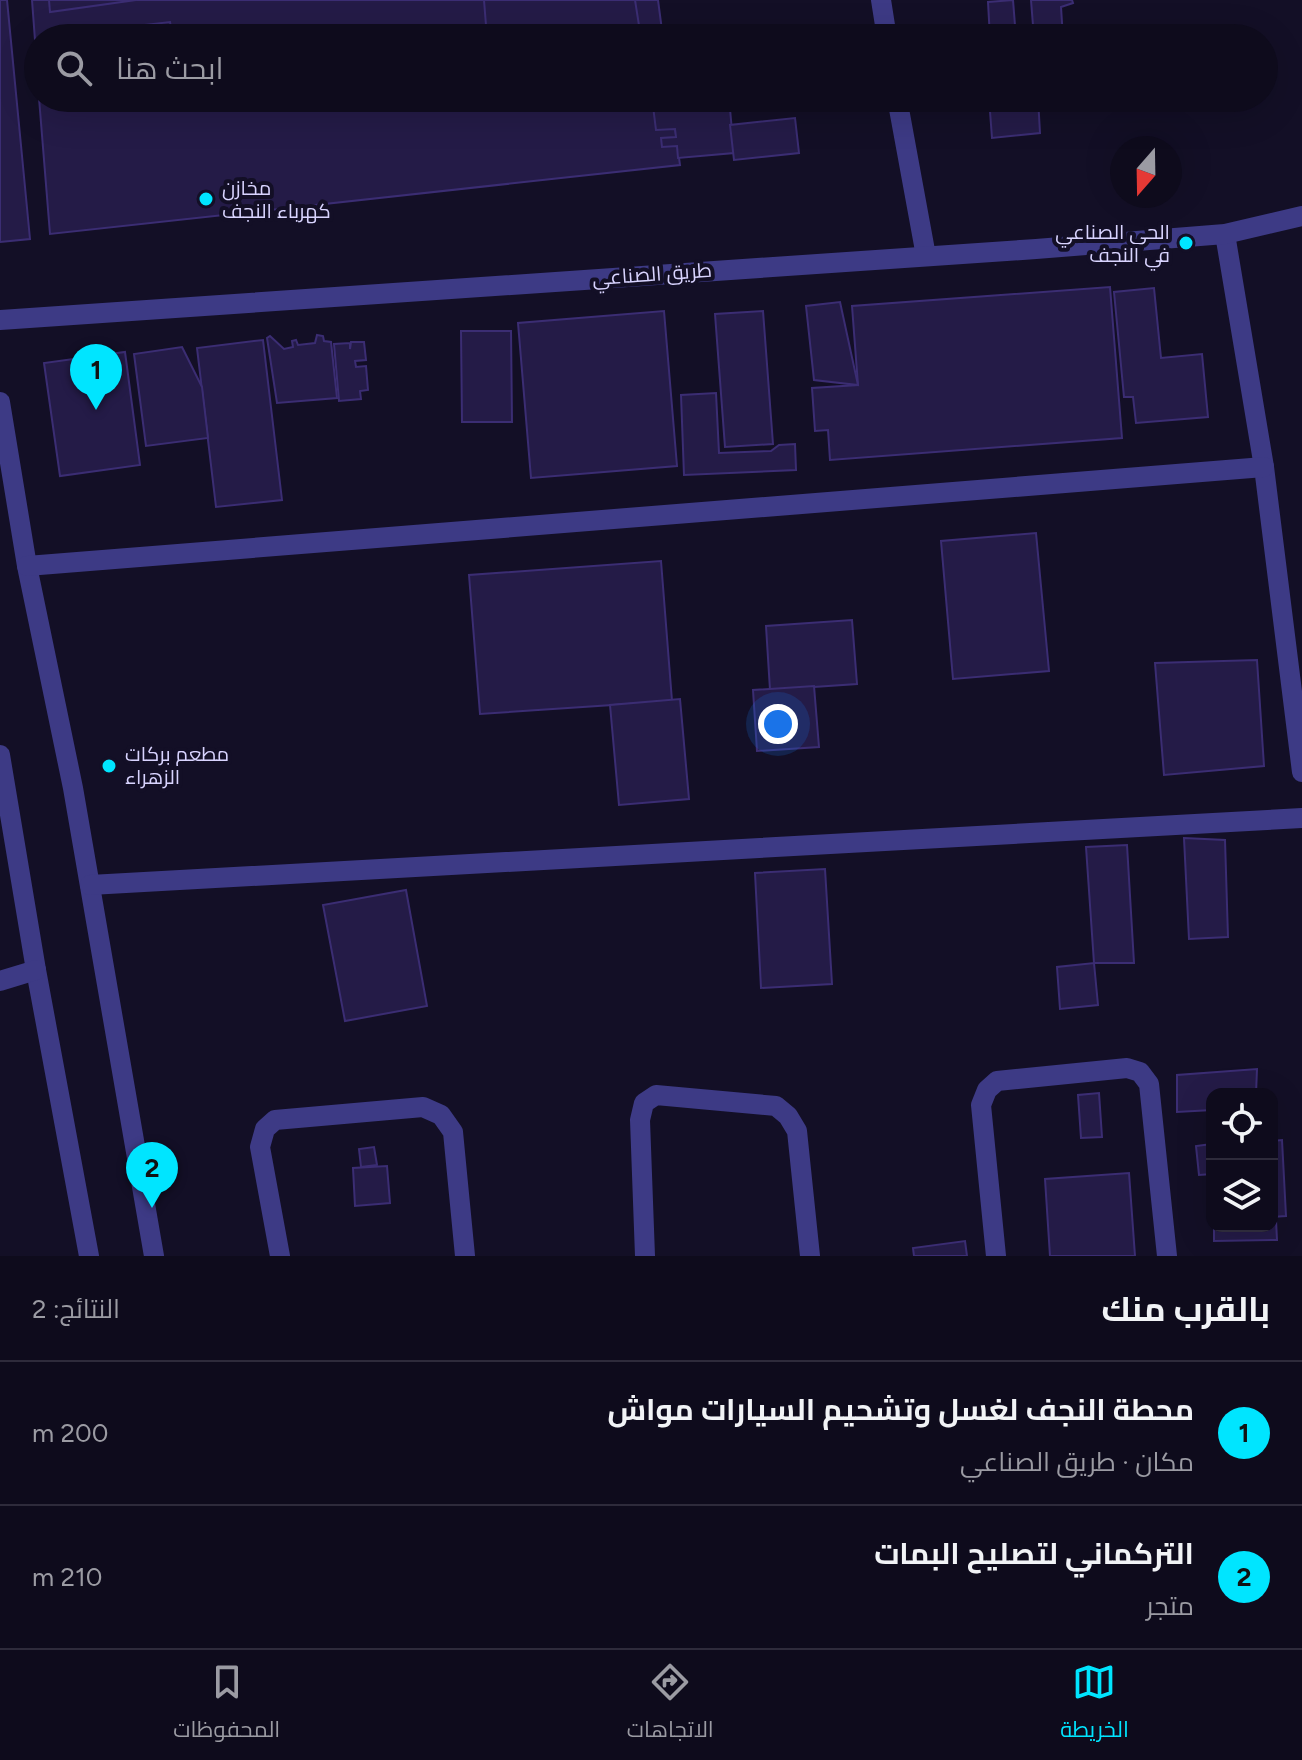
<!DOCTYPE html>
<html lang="ar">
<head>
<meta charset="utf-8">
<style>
	:root { --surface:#0e0b1c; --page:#171425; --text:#f1f3f6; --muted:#9b9ba3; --line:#2e2b3b; --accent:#00e5ff }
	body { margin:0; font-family:Figtree,Cairo,sans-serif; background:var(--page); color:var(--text); direction:rtl }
	.controls { position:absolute; right:24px; bottom:24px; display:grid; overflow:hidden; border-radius:16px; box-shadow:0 8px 32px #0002 }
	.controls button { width:72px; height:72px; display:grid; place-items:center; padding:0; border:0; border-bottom:2px solid var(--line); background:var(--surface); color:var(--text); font:40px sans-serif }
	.compass { position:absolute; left:1110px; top:136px; width:72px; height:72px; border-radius:50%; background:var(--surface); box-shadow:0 8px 32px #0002; rotate:200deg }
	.you { position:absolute; left:778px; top:724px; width:28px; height:28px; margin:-20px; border:6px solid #fff; border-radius:50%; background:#1a73e8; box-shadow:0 0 0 12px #1a73e833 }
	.badge { display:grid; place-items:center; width:52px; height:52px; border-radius:50%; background:var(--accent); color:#111; font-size:26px; font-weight:700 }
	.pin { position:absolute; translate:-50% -66px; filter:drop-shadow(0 2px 4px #0008) }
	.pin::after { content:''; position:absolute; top:42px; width:28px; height:24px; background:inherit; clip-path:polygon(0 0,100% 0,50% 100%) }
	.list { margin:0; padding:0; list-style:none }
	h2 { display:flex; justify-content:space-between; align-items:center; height:104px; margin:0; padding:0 32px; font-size:34px }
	h2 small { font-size:26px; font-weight:400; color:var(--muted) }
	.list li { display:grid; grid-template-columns:52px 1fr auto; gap:24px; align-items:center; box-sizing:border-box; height:144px; padding:0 32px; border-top:2px solid var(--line) }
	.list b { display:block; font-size:30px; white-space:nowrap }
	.list p { margin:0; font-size:26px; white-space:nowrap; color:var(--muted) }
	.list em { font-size:26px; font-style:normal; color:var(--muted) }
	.icon { flex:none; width:44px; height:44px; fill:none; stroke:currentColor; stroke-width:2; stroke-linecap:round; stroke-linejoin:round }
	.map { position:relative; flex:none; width:1302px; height:1256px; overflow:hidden; direction:ltr }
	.search { position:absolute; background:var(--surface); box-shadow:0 8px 32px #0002; left:24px; right:24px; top:24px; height:88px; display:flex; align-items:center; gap:20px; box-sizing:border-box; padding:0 28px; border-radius:44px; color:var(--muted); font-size:30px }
	.sheet { height:392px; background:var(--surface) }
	nav { display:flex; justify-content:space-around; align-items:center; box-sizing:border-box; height:112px; border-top:2px solid var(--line); background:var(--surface); font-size:22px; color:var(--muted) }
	nav a { display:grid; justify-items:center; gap:4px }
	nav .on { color:var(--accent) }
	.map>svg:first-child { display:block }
	.building { fill:#241b47; stroke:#3b2d73; stroke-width:2 }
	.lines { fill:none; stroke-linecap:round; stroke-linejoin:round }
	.minor { stroke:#3d3a85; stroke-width:20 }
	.poi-dot { fill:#00e5ff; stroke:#130f26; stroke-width:3 }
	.labels { text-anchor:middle; stroke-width:8; stroke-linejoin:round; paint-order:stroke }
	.poi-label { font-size:20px; fill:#d9d4ff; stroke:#130f26; text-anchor:start }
	.street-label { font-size:20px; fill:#d9d4ff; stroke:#130f26 }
</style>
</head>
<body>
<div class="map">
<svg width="1302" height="1256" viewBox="0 0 1302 1256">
	<rect width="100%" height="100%" fill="#130f26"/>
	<g class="building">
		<path d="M 0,0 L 7,0 L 30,239 L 0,242 Z"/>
		<path d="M 32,0 L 658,0 L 663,38 L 38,38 L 38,80 Z"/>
		<path d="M 49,0 L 136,0 L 50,12 Z"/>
		<path d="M 484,0 L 635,0 L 641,38 L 487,38 Z"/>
		<path d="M 1013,0 L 1016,38 L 990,38 L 988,2 Z"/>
		<path d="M 1031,0 L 1072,0 L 1073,3 L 1061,7 L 1063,38 L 1034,38 Z"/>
		<path d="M 170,22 L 173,38 L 58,38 L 58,35 Z"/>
		<path d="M 39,98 L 671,98 L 680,165 L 50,234 Z"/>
		<path d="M 652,98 L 729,98 L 734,153 L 678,158 L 677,146 L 662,147 L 661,138 L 676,137 L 675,129 L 656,130 Z"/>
		<path d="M 989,98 L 1038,98 L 1040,133 L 992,138 Z"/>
		<path d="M 795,118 L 799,153 L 734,160 L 730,125 Z"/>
		<path d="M 1110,287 L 1122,438 L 830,460 L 828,430 L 815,431 L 812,388 L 858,385 L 852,306 Z"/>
		<path d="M 1154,288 L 1161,358 L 1202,354 L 1208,417 L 1136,423 L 1133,397 L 1124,397 L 1114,292 Z"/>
		<path d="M 840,302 L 858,385 L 814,380 L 806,306 Z"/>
		<path d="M 664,311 L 677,466 L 531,478 L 518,323 Z"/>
		<path d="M 763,311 L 773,444 L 725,447 L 715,314 Z"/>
		<path d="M 461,331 L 511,331 L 512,422 L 462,422 Z"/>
		<path d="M 317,335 L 323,336 L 324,341 L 331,342 L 337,398 L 277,403 L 267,338 L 270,336 L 284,349 L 293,347 L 292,341 L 296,340 L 298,345 L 315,343 Z"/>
		<path d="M 263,340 L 282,500 L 216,507 L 197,348 Z"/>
		<path d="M 351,342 L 364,342 L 366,360 L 355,361 L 356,367 L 366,366 L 368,390 L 360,391 L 361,399 L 339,401 L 334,344 L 350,343 L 350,349 Z"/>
		<path d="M 182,347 L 202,387 L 208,438 L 146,446 L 134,354 Z"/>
		<path d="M 125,352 L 140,465 L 60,476 L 44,363 Z"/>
		<path d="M 716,393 L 719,453 L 771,451 L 779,445 L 795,444 L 796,470 L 684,475 L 681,395 Z"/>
		<path d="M 1036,533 L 1049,671 L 953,679 L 941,541 Z"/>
		<path d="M 661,561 L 672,701 L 480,714 L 469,575 Z"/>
		<path d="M 852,620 L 857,684 L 770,690 L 766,626 Z"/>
		<path d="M 1257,660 L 1264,766 L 1164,775 L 1155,663 Z"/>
		<path d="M 814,686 L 819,747 L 757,751 L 753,690 Z"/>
		<path d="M 680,699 L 689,799 L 619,805 L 610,705 Z"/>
		<path d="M 1184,838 L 1225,840 L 1228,937 L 1189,939 Z"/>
		<path d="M 1127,845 L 1134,963 L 1094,963 L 1086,847 Z"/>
		<path d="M 825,869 L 832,984 L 761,988 L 755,873 Z"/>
		<path d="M 406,890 L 427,1006 L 345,1021 L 323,905 Z"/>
		<path d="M 1094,963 L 1098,1005 L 1060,1009 L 1057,967 Z"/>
		<path d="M 1257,1069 L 1256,1094 L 1212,1094 L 1212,1110 L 1177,1112 L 1177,1075 Z"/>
		<path d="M 1099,1093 L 1102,1137 L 1081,1138 L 1078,1095 Z"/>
		<path d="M 1282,1140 L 1286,1216 L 1272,1217 L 1272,1141 Z"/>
		<path d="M 1212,1144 L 1212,1174 L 1199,1175 L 1196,1146 Z"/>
		<path d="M 374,1147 L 377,1165 L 361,1167 L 359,1149 Z"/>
		<path d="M 387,1166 L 390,1203 L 355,1206 L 353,1168 Z"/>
		<path d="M 1129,1173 L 1135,1256 L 1050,1256 L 1045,1179 Z"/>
		<path d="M 1272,1220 L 1276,1220 L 1277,1240 L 1214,1241 L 1214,1226 L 1272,1226 Z"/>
		<path d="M 965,1241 L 967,1256 L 914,1256 L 913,1248 Z"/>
	</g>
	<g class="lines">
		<g class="minor">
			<path d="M 881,0 L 887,38"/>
			<path d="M 897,98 L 926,256"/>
			<path d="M 1225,234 L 1264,467 L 1302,772"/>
			<path d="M 0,320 L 1036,249 L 1225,234 L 1302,216"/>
			<path d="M 0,402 L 27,566 L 73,788 L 154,1256"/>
			<path d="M 27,566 L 1264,467"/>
			<path d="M 0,755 L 36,970 L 89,1256"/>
			<path d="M 90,885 L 1302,818"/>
			<path d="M 0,981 L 36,970"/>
			<path d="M 280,1256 L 260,1147 L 265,1129 L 275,1120 L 423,1107 L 441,1115 L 453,1132 L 465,1256"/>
			<path d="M 645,1256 L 640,1120 L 644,1103 L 656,1095 L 776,1106 L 788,1116 L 797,1131 L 810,1256"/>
			<path d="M 996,1256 L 981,1105 L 987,1090 L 997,1081 L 1127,1068 L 1140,1072 L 1149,1084 L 1167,1256"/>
		</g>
	</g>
	<g class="poi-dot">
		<circle cx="206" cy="199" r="8"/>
		<circle cx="1186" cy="243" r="8"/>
		<circle cx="109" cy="766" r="8"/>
	</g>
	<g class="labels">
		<g class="poi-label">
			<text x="222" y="195">مخازن<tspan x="222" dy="23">كهرباء النجف</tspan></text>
			<text x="1170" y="239" text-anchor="end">الحي الصناعي<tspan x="1170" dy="23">في النجف</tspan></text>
			<text x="125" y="761">مطعم بركات<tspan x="125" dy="23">الزهراء</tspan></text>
		</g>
		<g class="street-label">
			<text transform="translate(652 274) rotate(-4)" y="7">طريق الصناعي</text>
		</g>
	</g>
</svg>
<div class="controls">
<button><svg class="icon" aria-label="locate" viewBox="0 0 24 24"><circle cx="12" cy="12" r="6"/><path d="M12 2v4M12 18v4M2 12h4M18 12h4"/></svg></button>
<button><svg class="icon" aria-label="layers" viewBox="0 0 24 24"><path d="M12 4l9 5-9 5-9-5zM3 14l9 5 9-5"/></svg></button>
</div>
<svg class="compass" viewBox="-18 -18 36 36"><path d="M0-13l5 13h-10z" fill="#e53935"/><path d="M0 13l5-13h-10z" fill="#9b9ba3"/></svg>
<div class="you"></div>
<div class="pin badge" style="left:96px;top:410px">1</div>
<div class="pin badge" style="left:152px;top:1208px">2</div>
<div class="search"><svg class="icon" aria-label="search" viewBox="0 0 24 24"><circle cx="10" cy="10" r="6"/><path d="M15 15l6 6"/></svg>ابحث هنا</div>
</div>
<section class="sheet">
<h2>بالقرب منك<small>النتائج: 2</small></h2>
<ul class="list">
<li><span class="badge">1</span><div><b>محطة النجف لغسل وتشحيم السيارات مواش</b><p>مكان · طريق الصناعي</p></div><em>200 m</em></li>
<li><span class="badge">2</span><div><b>التركماني لتصليح البمات</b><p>متجر</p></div><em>210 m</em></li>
</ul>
</section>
<nav>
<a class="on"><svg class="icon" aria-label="map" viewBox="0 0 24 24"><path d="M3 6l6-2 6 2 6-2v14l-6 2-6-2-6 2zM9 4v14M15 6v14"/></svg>الخريطة</a>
<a><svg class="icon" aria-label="directions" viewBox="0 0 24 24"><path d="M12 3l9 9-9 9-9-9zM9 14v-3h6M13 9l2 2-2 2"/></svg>الاتجاهات</a>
<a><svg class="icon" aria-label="saved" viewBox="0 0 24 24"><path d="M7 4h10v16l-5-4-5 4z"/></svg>المحفوظات</a>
</nav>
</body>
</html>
